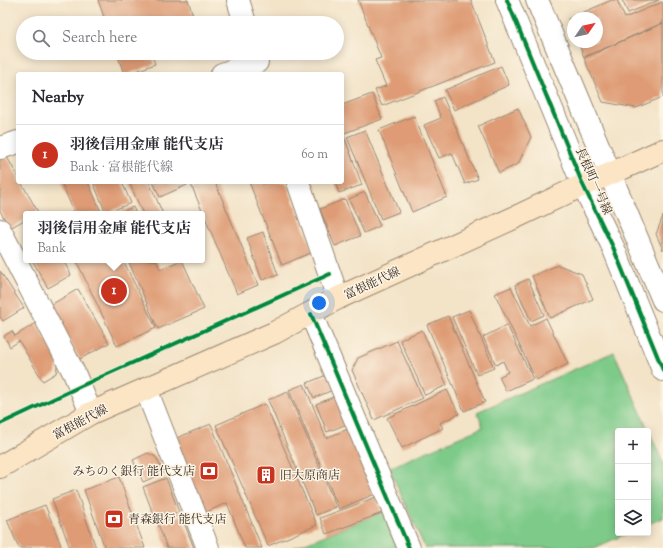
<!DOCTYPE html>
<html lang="en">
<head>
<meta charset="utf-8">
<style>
	:root { --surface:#fff; --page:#f2f2f3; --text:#2b2b33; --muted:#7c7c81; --line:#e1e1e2; --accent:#c8321e }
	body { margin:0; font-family:"Sorts Mill Goudy","Noto Serif JP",serif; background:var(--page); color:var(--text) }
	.controls { position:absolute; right:12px; bottom:12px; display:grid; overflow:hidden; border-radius:4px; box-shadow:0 2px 10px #0003 }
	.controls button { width:36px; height:36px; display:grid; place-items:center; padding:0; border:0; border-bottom:1px solid var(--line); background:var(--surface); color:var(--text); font:20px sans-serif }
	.compass { position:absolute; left:567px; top:12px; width:36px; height:36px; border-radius:50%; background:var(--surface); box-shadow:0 2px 10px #0003; rotate:56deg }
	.you { position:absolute; left:319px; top:303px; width:14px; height:14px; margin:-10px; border:3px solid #fff; border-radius:50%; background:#1a73e8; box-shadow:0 0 0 6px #1a73e833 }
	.badge { display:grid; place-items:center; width:26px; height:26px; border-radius:50%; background:var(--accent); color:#fff; font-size:13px; font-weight:700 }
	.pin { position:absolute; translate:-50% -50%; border:2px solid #fff; box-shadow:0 1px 4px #0006 }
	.popup { position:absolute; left:23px; top:211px; width:182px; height:52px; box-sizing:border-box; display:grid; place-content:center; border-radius:4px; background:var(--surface); filter:drop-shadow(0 1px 3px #0005); font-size:13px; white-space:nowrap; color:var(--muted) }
	.popup b { font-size:15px; color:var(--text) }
	.popup::after { content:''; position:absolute; left:50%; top:100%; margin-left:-8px; border:8px solid transparent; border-top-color:var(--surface) }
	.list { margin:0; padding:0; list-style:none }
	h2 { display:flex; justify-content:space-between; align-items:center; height:52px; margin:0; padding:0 16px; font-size:17px }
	h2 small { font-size:13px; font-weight:400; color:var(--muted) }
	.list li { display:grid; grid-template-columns:26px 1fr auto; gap:12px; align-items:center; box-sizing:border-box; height:60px; padding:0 16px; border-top:1px solid var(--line) }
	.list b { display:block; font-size:15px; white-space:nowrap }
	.list p { margin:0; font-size:13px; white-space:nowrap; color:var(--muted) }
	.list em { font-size:13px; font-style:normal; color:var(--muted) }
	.icon { flex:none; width:22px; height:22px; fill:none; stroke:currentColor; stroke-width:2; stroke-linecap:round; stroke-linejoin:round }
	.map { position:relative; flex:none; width:663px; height:548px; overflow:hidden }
	.search { position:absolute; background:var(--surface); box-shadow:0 2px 10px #0003; left:16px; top:16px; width:328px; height:44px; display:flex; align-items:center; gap:10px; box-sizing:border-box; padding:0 14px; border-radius:22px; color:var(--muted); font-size:15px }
	.panel { position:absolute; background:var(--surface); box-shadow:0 2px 10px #0003; left:16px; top:72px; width:328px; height:112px; border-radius:4px }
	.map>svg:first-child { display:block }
	.green { fill:#7dca89; stroke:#5c7a54 }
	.building { fill:#de9b75 }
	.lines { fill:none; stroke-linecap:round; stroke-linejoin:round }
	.minor-casing { stroke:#978672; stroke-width:24 }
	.tertiary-casing { stroke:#978672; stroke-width:24 }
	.secondary-casing { stroke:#978672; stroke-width:24 }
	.minor { stroke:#fff; stroke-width:22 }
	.tertiary { stroke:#fff; stroke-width:22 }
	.secondary { stroke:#fce5c4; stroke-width:22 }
	.cycleway-casing { stroke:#fcf5e5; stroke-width:6 }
	.cycleway { stroke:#00873e; stroke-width:4 }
	.labels { text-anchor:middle; stroke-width:3; stroke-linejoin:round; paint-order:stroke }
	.street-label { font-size:12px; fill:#3b2a1e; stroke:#fcf5e5 }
	.poi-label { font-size:12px; fill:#3b2a1e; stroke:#fcf5e5; text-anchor:start }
</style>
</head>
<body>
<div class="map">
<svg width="663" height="548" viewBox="0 0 663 548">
	<rect width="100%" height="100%" fill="#fcf5e5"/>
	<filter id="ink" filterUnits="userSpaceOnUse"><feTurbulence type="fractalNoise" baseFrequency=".025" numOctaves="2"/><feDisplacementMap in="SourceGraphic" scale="8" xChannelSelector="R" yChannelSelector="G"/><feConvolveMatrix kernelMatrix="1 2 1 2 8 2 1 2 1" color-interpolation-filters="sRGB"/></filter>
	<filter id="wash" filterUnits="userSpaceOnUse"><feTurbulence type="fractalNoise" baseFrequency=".012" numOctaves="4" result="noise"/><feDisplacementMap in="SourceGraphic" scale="16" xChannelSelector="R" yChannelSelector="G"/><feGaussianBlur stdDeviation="0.9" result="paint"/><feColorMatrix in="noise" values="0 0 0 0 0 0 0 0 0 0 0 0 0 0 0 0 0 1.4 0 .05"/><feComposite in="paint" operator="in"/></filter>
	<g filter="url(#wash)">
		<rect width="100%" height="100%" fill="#f3e3c7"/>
		<g class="green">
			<path d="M 614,352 L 663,463 L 663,518 L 648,524 L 648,431 L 618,431 L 618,533 L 628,533 L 594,548 L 425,548 L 389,468 L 483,427 L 477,412 Z"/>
			<path d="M 388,510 L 403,548 L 293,548 Z"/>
		</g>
		<g id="blocks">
			<g class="building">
				<path d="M 98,0 L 188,0 L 195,22 L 106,23 Z"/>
				<path d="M 358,0 L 471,0 L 495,62 L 382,106 L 375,90 L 386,86 L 375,60 L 381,58 Z"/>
				<path d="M 612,0 L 617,0 L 625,18 L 662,2 L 663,5 L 663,23 L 584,57 L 578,42 L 597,42 L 597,18 L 573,18 L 573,31 L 568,19 Z"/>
				<path d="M 622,0 L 659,0 L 628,13 Z"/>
				<path d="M 663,23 L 663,97 L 636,108 L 603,102 L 584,58 Z"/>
				<path d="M 117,53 L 151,53 L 155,64 L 128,74 L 124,74 Z"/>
				<path d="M 501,66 L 509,85 L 454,110 L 445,90 Z"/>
				<path d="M 372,94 L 382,119 L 342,134 L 342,105 Z"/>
				<path d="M 443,97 L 478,179 L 465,184 L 452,153 L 439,158 L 424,125 L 441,118 L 434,101 Z"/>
				<path d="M 518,108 L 531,137 L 518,164 L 499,173 L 478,126 Z"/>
				<path d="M 414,116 L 447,197 L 412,212 L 379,130 Z"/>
				<path d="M 365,130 L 399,212 L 381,219 L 347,137 Z"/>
				<path d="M 344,136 L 362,185 L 339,193 L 335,182 L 342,182 L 342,137 Z"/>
				<path d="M 6,155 L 18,177 L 18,182 L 21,182 L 38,212 L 34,214 L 26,214 L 26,219 L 10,228 L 0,211 L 0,159 Z"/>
				<path d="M 61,182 L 88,182 L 102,214 L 75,214 Z"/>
				<path d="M 93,182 L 122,182 L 131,203 L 106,213 Z"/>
				<path d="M 129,182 L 149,182 L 163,214 L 143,214 Z"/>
				<path d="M 153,182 L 185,182 L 187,185 L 160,197 Z"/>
				<path d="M 190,182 L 215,182 L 258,285 L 237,294 Z"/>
				<path d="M 249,182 L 261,182 L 262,184 L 267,182 L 286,182 L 313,252 L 282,265 Z"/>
				<path d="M 365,192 L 380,226 L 364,233 L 349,199 Z"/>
				<path d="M 345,199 L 360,236 L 335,246 L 320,209 Z"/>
				<path d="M 133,207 L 136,214 L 116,214 Z"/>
				<path d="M 663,216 L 663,250 L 656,234 Z"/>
				<path d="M 263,232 L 278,275 L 262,280 L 247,238 Z"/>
				<path d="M 32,260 L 63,260 L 71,275 L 48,288 Z"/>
				<path d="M 76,260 L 123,260 L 156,328 L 117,346 Z"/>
				<path d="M 128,260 L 156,260 L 160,269 L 182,260 L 204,309 L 158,329 Z"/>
				<path d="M 558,265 L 582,274 L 593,299 L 550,318 L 532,276 Z"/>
				<path d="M 0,271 L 24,308 L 3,321 L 0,317 Z"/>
				<path d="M 528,279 L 544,315 L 531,321 L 515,285 Z"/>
				<path d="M 511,287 L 530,326 L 546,318 L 568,364 L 536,380 L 495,294 Z"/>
				<path d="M 78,289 L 109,343 L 80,359 L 49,306 Z"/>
				<path d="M 469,310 L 494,368 L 477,375 L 452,317 Z"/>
				<path d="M 448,316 L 485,402 L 464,411 L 427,325 Z"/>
				<path d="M 36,323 L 58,360 L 56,373 L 43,381 L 19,341 L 10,347 L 4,336 L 12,331 L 15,336 Z"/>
				<path d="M 507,325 L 533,379 L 506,391 L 499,377 L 508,372 L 503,361 L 496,365 L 483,337 Z"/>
				<path d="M 422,330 L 447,385 L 425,395 L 400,340 Z"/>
				<path d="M 397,341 L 423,398 L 374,420 L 352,370 L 358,358 Z"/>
				<path d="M 329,374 L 335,389 L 314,398 L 307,383 Z"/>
				<path d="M 304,384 L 326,438 L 348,429 L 375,494 L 339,509 L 289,390 Z"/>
				<path d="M 447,390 L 459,414 L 440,423 L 443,428 L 402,448 L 387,418 Z"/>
				<path d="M 288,392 L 336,507 L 316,515 L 268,400 Z"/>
				<path d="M 336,396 L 347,424 L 327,432 L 316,404 Z"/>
				<path d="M 265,404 L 317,525 L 268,546 L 216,425 Z"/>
				<path d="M 211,424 L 262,548 L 245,548 L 227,503 L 204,513 L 174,439 Z"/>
				<path d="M 148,453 L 156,457 L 164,473 L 143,482 L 133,460 Z"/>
				<path d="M 119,477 L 145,548 L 105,548 L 84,490 Z"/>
				<path d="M 166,478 L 179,512 L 156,521 L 143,487 Z"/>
				<path d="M 76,490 L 96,548 L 70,548 L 52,499 Z"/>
				<path d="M 376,497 L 382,513 L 326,534 L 320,518 Z"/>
				<path d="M 45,505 L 62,548 L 19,548 L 7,520 Z"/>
				<path d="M 181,515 L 194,548 L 167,548 L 158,524 Z"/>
			</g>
		</g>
	</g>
	<g filter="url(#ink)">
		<use href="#blocks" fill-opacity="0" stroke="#978672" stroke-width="1"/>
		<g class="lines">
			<g class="minor-casing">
				<g id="minor">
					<path d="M 238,0 L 245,23"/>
					<path d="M 537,0 L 663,300"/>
					<path d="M 222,74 L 257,62"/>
					<path d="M 0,148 L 18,142"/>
					<path d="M 298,182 L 338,298"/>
					<path d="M 0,230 L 74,373 L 91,413"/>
					<path d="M 311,314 L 409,548"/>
					<path d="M 146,389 L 208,548"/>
				</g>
			</g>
			<g class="tertiary-casing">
				<path id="tertiary" d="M 507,0 L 583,185 L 613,247 L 663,370"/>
			</g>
			<g class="secondary-casing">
				<path id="secondary" d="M 0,467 L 91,413 L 274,333 L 338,298 L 518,216 L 583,185 L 610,174 L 663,150"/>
			</g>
			<use href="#minor" class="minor"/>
			<use href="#tertiary" class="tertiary"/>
			<use href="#secondary" class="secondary"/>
			<g class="cycleway-casing">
				<g id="cycleway">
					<path d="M 507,0 L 583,185 L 613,247 L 663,370"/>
					<path d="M 311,314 L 409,548"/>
					<path d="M 0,424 L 81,386 L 330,274"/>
				</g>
			</g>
			<use href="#cycleway" class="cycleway"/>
		</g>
	</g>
	<defs>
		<g id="bank-square" transform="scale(1)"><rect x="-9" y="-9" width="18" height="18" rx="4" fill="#c8321e" stroke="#fcf5e5"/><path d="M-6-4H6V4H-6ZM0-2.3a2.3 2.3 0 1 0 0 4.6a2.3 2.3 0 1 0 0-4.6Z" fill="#fff"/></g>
		<g id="building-square" transform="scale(1)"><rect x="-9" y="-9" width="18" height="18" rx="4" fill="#c8321e" stroke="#fcf5e5"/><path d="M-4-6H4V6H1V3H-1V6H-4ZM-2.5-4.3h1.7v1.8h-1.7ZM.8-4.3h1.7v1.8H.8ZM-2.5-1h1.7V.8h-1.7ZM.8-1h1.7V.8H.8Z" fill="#fff"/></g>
	</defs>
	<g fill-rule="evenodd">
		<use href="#bank-square" x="209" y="471"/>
		<use href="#building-square" x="266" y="475"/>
		<use href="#bank-square" x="114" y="519"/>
	</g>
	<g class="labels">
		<g class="street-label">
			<text transform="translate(594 181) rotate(66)" y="4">長根町一号線</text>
			<text transform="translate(372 283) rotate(-25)" y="4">富根能代線</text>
			<text transform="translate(80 422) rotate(-28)" y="4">富根能代線</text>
		</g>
		<g class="poi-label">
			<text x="195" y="475" text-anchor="end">みちのく銀行 能代支店</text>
			<text x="280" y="479">旧大原商店</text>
			<text x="128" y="523">青森銀行 能代支店</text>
		</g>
	</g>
</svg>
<div class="controls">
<button>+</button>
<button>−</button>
<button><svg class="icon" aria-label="layers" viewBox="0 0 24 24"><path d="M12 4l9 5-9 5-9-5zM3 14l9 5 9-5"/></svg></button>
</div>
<svg class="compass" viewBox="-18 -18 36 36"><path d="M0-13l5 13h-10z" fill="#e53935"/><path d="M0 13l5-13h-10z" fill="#7c7c81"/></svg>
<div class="you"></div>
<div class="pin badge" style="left:114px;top:291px">1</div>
<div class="popup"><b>羽後信用金庫 能代支店</b>Bank</div>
<div class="search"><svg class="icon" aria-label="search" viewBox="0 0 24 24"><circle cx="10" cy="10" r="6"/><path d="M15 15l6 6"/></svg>Search here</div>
<section class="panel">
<h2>Nearby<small></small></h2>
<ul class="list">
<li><span class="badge">1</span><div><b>羽後信用金庫 能代支店</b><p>Bank · 富根能代線</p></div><em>60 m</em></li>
</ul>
</section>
</div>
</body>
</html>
